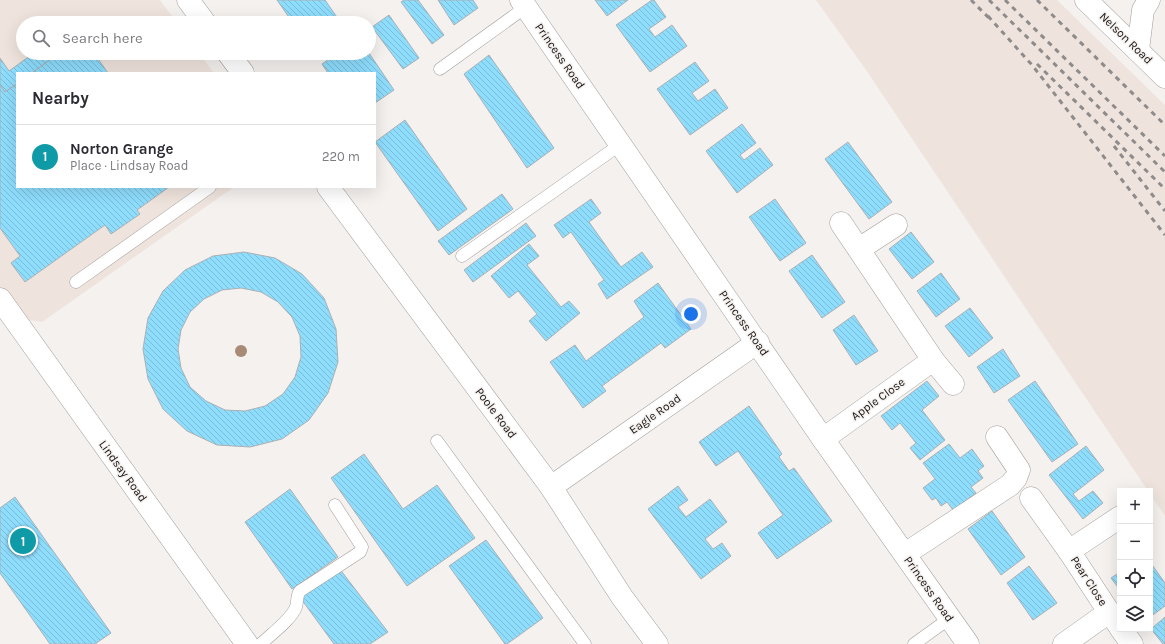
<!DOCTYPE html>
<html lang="en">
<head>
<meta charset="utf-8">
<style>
	:root { --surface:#fff; --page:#f7f7f7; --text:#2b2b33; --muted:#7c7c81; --line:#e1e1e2; --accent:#188cb0 }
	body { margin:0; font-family:Karla,sans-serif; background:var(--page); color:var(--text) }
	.controls { position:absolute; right:12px; bottom:12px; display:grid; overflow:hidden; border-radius:0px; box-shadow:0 4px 16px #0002 }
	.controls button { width:36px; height:36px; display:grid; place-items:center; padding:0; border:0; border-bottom:1px solid var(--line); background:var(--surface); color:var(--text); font:20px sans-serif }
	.you { position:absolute; left:691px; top:314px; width:14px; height:14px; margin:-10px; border:3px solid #fff; border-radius:50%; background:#1a73e8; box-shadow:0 0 0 6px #1a73e833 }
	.badge { display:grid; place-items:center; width:26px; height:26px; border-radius:50%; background:var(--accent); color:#fff; font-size:13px; font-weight:700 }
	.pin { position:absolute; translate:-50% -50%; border:2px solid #fff; box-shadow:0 1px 4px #0006 }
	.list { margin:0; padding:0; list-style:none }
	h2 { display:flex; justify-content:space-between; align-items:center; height:52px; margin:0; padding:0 16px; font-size:17px }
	h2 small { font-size:13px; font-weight:400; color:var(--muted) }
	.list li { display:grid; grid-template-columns:26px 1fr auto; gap:12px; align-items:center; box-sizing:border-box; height:64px; padding:0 16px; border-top:1px solid var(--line) }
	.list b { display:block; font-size:15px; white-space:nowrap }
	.list p { margin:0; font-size:13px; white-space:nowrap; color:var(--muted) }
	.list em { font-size:13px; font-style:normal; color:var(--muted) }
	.icon { flex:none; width:22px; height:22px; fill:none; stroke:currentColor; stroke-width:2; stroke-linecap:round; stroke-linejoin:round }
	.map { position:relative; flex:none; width:1165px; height:644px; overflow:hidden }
	.search { position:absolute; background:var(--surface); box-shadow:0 4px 16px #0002; left:16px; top:16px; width:360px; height:44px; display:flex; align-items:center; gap:10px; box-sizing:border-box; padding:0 14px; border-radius:22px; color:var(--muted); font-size:15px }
	.panel { position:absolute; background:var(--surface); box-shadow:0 4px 16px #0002; left:16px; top:72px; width:360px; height:116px; border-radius:0px }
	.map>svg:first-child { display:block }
	.built { fill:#efe4dd }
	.building { fill:url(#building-back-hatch); stroke:#acb0b2; fill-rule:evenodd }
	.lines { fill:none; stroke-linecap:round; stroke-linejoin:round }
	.lane-casing { stroke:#a19d9b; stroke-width:13 }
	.street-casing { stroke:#a19d9b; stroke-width:23 }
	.secondary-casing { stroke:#a19d9b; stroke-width:23 }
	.highway-casing { stroke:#a19d9b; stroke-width:23 }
	.lane { stroke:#fff; stroke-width:12 }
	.street { stroke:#fff; stroke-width:22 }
	.secondary { stroke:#fff; stroke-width:22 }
	.highway { stroke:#fff; stroke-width:22 }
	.rail { stroke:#8e8b8a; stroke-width:3; stroke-dasharray:5 5; stroke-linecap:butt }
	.tree { fill:#a78b76 }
	.labels { text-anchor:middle; stroke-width:3; stroke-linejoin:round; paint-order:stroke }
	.street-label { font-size:12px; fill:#151312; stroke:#f5f1ef }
</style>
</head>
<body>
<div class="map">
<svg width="1165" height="644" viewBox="0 0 1165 644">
	<defs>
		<pattern id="building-back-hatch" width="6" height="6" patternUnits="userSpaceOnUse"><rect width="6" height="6" fill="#8fddfd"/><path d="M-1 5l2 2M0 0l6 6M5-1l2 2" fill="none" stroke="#7abdd8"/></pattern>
	</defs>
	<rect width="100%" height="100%" fill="#f5f1ef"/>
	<g class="built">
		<path d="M 0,0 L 160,0 L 177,23 L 23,23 L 23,53 L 199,53 L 214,73 L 17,73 L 17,187 L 234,187 L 42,322 L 22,319 L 0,288 Z"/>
		<path d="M 816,0 L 1057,0 L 1165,105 L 1165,516 L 1150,494 L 1150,491 L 1148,491 L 866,70 Z"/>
	</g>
	<g class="building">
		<path d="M 277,0 L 325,0 L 341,23 L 293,23 Z"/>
		<path d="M 404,0 L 418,0 L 444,35 L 432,44 L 401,2 Z"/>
		<path d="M 438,0 L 473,0 L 478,8 L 454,25 Z"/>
		<path d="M 595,0 L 628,0 L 607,16 Z"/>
		<path d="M 652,0 L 654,0 L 666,17 L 649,29 L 655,37 L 672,25 L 687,46 L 650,72 L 616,25 Z"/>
		<path d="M 389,15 L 419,58 L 403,69 L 372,27 Z"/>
		<path d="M 34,53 L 59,53 L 32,73 L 17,73 L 17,84 L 5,92 L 0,85 L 0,58 L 9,71 Z"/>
		<path d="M 59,53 L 94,53 L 108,73 L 32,73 Z"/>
		<path d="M 338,53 L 369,53 L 394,90 L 375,103 L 375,73 L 328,73 L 322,64 Z"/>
		<path d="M 489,55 L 554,148 L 527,168 L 464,74 Z"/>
		<path d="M 695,62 L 709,81 L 692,93 L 698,101 L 715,89 L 728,108 L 690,135 L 657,89 Z"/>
		<path d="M 17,84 L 17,187 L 169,187 L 137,210 L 140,214 L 111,234 L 105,225 L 25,282 L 11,263 L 20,256 L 0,228 L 0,85 L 5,92 Z"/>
		<path d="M 405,120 L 467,209 L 438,231 L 375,142 Z"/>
		<path d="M 742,124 L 756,143 L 740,155 L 744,160 L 760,148 L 773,165 L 737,193 L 706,151 Z"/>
		<path d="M 848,142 L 892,202 L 869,219 L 825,159 Z"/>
		<path d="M 502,194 L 513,209 L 449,255 L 438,241 Z"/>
		<path d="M 591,199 L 601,213 L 589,222 L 621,267 L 642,252 L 653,267 L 607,299 L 598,284 L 604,280 L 571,232 L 563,238 L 554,225 Z"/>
		<path d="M 775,199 L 806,243 L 780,261 L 749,217 Z"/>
		<path d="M 526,223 L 536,236 L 473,282 L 464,270 Z"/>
		<path d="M 911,232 L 934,262 L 912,279 L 889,249 Z"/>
		<path d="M 529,244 L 539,256 L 527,265 L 561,307 L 569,301 L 580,313 L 546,341 L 529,321 L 537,314 L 518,291 L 509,298 L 491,276 Z"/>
		<path d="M 244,252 L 275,258 L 302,274 L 324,298 L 336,329 L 338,362 L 328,393 L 309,420 L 282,439 L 250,447 L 217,445 L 187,431 L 163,409 L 148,379 L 143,349 L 148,318 L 163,291 L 185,270 L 213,256 ZM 241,288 L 261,292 L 278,302 L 292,317 L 300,336 L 301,357 L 295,377 L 283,394 L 265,406 L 245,411 L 225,410 L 206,401 L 190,387 L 181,368 L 178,349 L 181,330 L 190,312 L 204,299 L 222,290 Z"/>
		<path d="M 812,255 L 845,302 L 822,318 L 789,271 Z"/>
		<path d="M 941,273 L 960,299 L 936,317 L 917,291 Z"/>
		<path d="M 658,283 L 691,329 L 665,348 L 661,343 L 602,386 L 606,391 L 583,408 L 550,362 L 575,345 L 586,361 L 644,317 L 634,301 Z"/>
		<path d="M 970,308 L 993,338 L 969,357 L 945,326 Z"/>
		<path d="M 854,315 L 878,351 L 856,365 L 833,330 Z"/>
		<path d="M 1003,349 L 1020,376 L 994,393 L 977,367 Z"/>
		<path d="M 927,381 L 939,396 L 922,410 L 945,440 L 920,460 L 910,448 L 916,443 L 900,423 L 892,430 L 881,416 Z"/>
		<path d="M 1035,381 L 1078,444 L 1052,462 L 1008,400 Z"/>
		<path d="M 749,406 L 782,454 L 779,457 L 789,471 L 794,468 L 832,521 L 777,559 L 758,533 L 783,515 L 738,451 L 716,466 L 699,442 Z"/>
		<path d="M 949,444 L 960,458 L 972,449 L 984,466 L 978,471 L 983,478 L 971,487 L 976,493 L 953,510 L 947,502 L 941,506 L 936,498 L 932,500 L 923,488 L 935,479 L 923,463 Z"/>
		<path d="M 1086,446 L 1104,470 L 1073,494 L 1079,501 L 1093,491 L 1103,503 L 1083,519 L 1049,475 Z"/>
		<path d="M 364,454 L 403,509 L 437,485 L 475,538 L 407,586 L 331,478 Z"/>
		<path d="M 678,486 L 688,500 L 678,507 L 686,517 L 710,499 L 727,522 L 705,539 L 713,549 L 722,543 L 731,556 L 701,579 L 648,509 Z"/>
		<path d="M 290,489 L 338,557 L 292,589 L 245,522 Z"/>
		<path d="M 15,497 L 111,633 L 95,644 L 50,644 L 0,573 L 0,508 Z"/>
		<path d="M 992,511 L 1025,557 L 1001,575 L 968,529 Z"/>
		<path d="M 486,540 L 543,618 L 507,644 L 505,644 L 449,566 Z"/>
		<path d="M 1150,562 L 1165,583 L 1165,606 L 1150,617 Z"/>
		<path d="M 1029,566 L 1057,603 L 1033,620 L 1007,583 Z"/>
		<path d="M 339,568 L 388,632 L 370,644 L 334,644 L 299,596 Z"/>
		<path d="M 1120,572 L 1120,590 L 1111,578 Z"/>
		<path d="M 1165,617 L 1165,644 L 1163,644 L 1151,629 Z"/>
	</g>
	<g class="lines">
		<g class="lane-casing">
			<g id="lane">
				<path d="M 440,69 L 526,7"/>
				<path d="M 462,256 L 621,144"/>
				<path d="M 76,282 L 210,187"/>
				<path d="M 437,441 L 585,644"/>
				<path d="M 261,644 C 271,634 291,620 296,607 C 298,601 296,596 300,591 L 360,552 L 362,547 L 335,505"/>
				<path d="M 914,644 L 950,618"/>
			</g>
		</g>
		<g class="street-casing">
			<g id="street">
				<path d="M 521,0 L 823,439 L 968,644"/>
				<path d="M 1086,0 L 1165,77"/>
				<path d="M 1138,50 L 1143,10 L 1149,0"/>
				<path d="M 859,249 L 896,225"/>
				<path d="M 933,360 L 953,384"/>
				<path d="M 823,439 L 933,360 L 841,223"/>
				<path d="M 551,487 L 758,342"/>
				<path d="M 1031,498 L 1069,551 L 1109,612 L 1064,644"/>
				<path d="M 1069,551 L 1120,517"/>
				<path d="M 905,554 L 1010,485 L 1016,478 L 1019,470 L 997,437"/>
				<path d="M 1109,612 L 1120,627"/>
				<path d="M 1121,629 L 1132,644"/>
			</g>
		</g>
		<g class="secondary-casing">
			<path id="secondary" d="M 0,299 L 247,644"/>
		</g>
		<g class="highway-casing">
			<g id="highway">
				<path d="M 188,0 L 205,23"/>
				<path d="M 228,53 L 243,73"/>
				<path d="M 328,187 L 551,487 L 622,597 L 657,644"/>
			</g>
		</g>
		<use href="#lane" class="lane"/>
		<use href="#street" class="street"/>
		<use href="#secondary" class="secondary"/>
		<use href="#highway" class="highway"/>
		<g class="rail">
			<path d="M 971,0 L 991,20"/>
			<path d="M 989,0 L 1165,172"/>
			<path d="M 1005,0 L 1165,156"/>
			<path d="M 1037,0 L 1165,125"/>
			<path d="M 988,16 L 1032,65 L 1165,235"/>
			<path d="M 1037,64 L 1165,189"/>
			<path d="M 1114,146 L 1165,211"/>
		</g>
	</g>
	<circle class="tree" cx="241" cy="351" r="6"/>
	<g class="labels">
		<g class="street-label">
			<text transform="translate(1126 38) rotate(44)" y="4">Nelson Road</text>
			<text transform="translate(560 56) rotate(55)" y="4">Princess Road</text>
			<text transform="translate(744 323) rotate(55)" y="4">Princess Road</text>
			<text transform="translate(878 399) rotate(-36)" y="4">Apple Close</text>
			<text transform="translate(496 413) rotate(53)" y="4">Poole Road</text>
			<text transform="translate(655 414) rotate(-35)" y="4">Eagle Road</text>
			<text transform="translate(123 471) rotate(54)" y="4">Lindsay Road</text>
			<text transform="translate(1089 581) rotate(57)" y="4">Pear Close</text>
			<text transform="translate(929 589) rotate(55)" y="4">Princess Road</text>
		</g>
	</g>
</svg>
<div class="controls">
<button>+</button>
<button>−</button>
<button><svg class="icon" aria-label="locate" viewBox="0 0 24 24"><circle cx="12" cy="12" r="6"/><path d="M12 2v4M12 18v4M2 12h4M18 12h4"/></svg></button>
<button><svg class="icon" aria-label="layers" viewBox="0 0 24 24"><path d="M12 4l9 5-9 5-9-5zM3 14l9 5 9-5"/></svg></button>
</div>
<div class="you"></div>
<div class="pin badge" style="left:23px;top:541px;background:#0f9aa8">1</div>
<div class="search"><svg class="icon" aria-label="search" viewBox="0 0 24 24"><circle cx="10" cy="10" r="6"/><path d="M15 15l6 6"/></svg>Search here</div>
<section class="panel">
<h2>Nearby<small></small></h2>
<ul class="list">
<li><span class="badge" style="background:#0f9aa8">1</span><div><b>Norton Grange</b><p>Place · Lindsay Road</p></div><em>220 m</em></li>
</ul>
</section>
</div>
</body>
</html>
